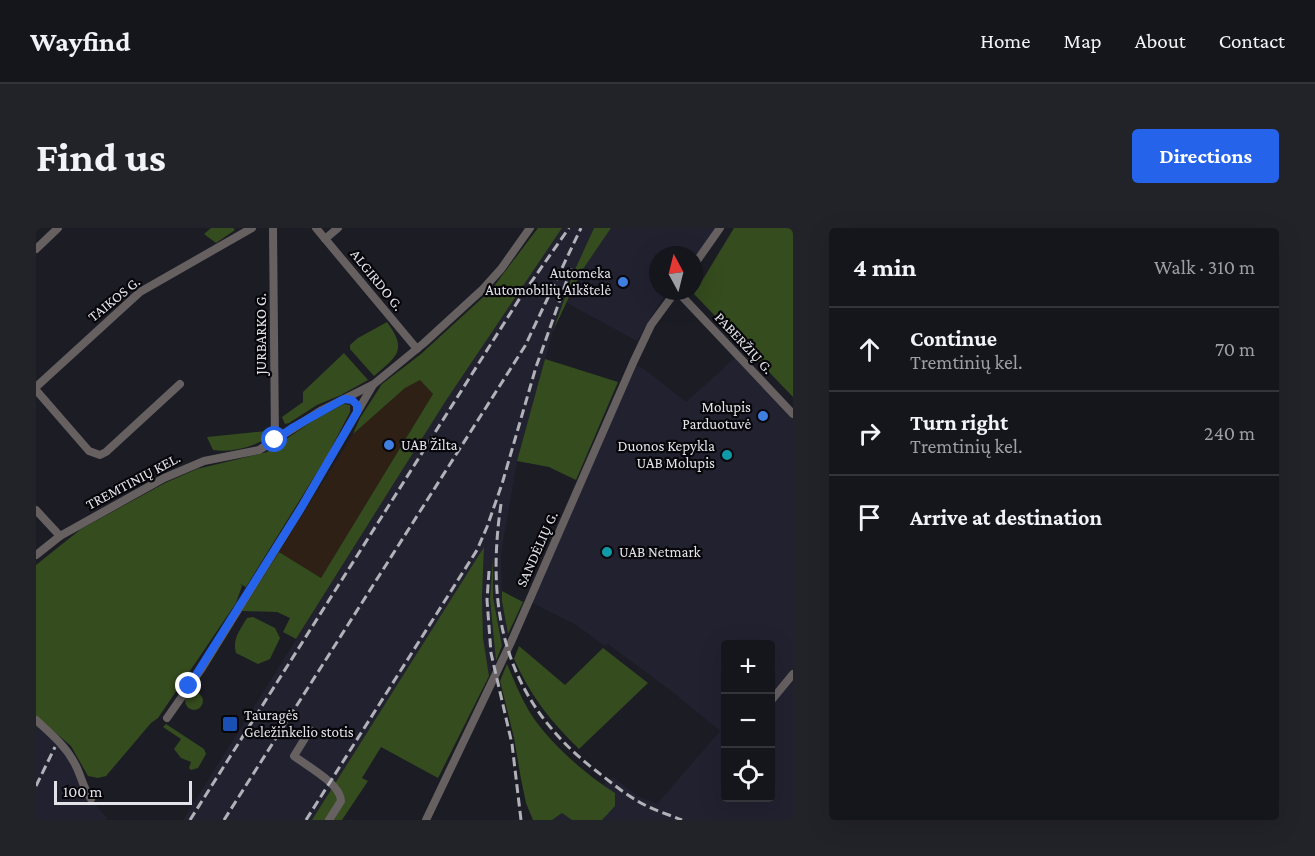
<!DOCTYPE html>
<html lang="en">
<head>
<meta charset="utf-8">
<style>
	:root { --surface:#15151c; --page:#222229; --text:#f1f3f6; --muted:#9d9fa3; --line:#34343b; --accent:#2563eb }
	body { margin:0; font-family:"Crimson Pro",serif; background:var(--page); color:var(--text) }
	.controls { position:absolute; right:18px; bottom:18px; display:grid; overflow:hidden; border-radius:6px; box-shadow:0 6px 24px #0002 }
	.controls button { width:54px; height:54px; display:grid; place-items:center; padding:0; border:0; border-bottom:2px solid var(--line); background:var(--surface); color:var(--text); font:30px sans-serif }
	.compass { position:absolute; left:613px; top:18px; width:54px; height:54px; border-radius:50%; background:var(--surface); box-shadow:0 6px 24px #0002; rotate:353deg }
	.scale { position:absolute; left:18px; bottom:15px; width:138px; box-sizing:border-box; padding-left:6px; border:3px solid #e2e2e8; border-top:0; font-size:16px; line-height:21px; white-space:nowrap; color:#e2e2e8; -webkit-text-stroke:4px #07070b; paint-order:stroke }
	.stop { position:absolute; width:18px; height:18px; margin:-14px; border:4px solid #2563eb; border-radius:50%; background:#fff }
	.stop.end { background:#2563eb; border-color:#fff; box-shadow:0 2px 6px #0008 }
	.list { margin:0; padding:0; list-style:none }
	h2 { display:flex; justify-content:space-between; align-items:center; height:78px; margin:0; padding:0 24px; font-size:26px }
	h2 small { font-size:20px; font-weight:400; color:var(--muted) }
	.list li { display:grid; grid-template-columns:39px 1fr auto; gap:18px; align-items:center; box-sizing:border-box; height:84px; padding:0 24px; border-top:2px solid var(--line) }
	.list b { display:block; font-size:22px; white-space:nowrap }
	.list p { margin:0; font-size:20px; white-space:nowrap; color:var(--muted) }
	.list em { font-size:20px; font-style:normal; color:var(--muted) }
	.icon { flex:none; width:33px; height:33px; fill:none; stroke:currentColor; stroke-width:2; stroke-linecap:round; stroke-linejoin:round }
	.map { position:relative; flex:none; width:757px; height:592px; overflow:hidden; border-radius:6px }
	header { display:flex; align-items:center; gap:36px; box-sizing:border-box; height:84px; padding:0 30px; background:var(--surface); border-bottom:2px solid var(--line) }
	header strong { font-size:28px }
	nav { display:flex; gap:33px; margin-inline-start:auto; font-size:21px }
	.intro { display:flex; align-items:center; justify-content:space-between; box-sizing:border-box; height:144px; padding:0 36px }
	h1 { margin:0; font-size:42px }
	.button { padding:15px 27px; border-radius:6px; background:var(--accent); color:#fff; font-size:21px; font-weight:700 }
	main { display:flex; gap:36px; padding:0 36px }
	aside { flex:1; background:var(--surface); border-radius:6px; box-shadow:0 6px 24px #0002 }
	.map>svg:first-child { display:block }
	.commercial { fill:#2f2015 }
	.built { fill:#222130; fill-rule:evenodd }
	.green { fill:#354c1e }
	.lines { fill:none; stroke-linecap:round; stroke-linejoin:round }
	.street { stroke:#666061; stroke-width:8 }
	.rail { stroke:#b1b1b8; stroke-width:3; stroke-dasharray:9 4.5; stroke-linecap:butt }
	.route { stroke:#2563eb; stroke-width:8 }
	.shop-dot { fill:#3f7fe0; stroke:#07070b; stroke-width:2 }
	.culture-dot { fill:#0f9aa8; stroke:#07070b; stroke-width:2 }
	.transit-dot { fill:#1a4fb4; stroke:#07070b; stroke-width:2 }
	.labels { text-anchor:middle; stroke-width:4.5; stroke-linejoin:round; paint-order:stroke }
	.poi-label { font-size:15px; fill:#e2e2e8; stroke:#07070b; text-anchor:end }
	.street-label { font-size:15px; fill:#e2e2e8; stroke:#07070b }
</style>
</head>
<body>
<header>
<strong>Wayfind</strong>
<nav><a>Home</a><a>Map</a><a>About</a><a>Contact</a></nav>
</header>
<div class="intro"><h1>Find us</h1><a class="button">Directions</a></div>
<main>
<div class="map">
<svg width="757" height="592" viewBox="0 0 757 592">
	<rect width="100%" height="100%" fill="#1c1c25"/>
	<path class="commercial" d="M 384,152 L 397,166 L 285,350 L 243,324 L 317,206 L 369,160 Z"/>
	<g class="built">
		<path d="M 526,0 L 558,0 L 537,46 L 517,103 L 481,233 L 465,326 L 466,373 L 472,406 L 466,418 L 457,369 L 457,336 L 454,371 L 460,433 L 453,448 L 447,410 L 446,369 L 448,320 L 276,592 L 147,592 L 409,174 Z"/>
		<path d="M 575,0 L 684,0 L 658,32 L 658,27 L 622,27 L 622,63 L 631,63 L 601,113 L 531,75 L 545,44 Z"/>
		<path d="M 701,128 L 757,186 L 757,592 L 516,592 L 577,549 L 601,568 L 621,576 L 684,503 L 638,465 L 572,416 L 569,418 L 539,396 L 493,373 L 597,135 L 608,141 L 650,174 ZM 690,416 L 734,416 L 734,570 L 690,570 Z"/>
		<path d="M 0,492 L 28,518 L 55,571 L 71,590 L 70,592 L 0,592 Z"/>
	</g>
	<g class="green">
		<path d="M 175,0 L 197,0 L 199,2 L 180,15 L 168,6 Z"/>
		<path d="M 502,0 L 526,0 L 409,174 L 260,411 L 247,404 L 254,390 L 241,384 L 206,383 L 243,324 L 285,350 L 397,166 L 384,152 L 369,160 L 317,206 L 324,190 L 346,156 L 385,126 L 455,62 Z"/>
		<path d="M 558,0 L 575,0 L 545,44 L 517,103 L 537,46 Z"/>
		<path d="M 698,0 L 757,0 L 757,169 L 658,66 Z"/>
		<path d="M 351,94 C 372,123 361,128 338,148 L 314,121 L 314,117 L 322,110 Z"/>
		<path d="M 308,125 L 332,152 L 305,167 L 281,177 L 253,195 L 249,196 L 246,189 L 267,174 L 267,164 Z"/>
		<path d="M 509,131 L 582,154 L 540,252 L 513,239 L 481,233 Z"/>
		<path d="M 308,176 L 314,177 L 314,184 L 291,228 L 210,359 L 204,356 L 206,358 L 200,375 L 122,490 L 115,495 L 70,548 L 62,550 L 52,548 L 35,518 L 0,488 L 0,337 L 45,301 L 129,255 L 161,241 L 231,224 L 281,190 Z"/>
		<path d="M 231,203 L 234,209 C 216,219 197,225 177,222 L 171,209 Z"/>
		<path d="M 448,319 L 446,369 L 447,410 L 453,448 L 402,550 L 345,519 L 326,550 L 332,553 L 306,592 L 276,592 Z"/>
		<path d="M 457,330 L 457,369 L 466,418 L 460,433 L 454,371 Z"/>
		<path d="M 466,363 L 487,374 L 472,406 L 466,373 Z"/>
		<path d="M 217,389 L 239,400 L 244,410 L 234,431 L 222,436 L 200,425 C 196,411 204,402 211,390 Z"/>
		<path d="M 483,418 L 529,457 L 567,420 L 612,455 L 543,521 C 515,494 494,467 478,431 Z"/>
		<path d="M 471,436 C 478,452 484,468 493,483 C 511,513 549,546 579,565 L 579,578 L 566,592 L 536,592 L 526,585 L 516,592 L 497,592 L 490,575 L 485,551 L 478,510 L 464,453 Z"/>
		<circle cx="158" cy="473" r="9"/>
		<path d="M 130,496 L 168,521 L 170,526 L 162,540 L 155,542 L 153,540 L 155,534 L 145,530 L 138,521 L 145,511 L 127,499 Z"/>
	</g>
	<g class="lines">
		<g class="street">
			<path d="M 237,0 L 239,212"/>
			<path d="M 280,0 L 381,121"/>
			<path d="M 289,11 L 302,0"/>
			<path d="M 0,21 L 22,0"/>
			<path d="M 658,37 L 684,0"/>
			<path d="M 641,63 L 757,186"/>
			<path d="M 0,159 L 104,64 L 216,0"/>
			<path d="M 0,162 L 53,223 L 64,227 L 70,224 L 144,156"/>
			<path d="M 0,282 L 24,308"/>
			<path d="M 0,327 L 24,308 L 128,250 L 168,233 L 223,222 L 286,182 L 338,156 L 388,115 L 447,61 L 465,41 L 494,0"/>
			<path d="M 734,474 L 757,446"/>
			<path d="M 131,490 L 166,440 L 265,280 L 337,157"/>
			<path d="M 0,492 C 14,505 30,518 39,536 C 45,547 47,560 55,571"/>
			<path d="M 274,502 L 258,528 C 271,538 305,556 305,573 L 293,592"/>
			<path d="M 390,592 L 476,412 L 597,135 L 615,97 L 640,63"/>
		</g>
		<g class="rail">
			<path d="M 465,276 C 449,384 470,473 559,542 C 572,552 586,564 600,572 C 614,581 631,586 646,592"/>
			<path d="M 453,343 L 451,372 L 455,425 L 476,516 L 485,592"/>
			<path d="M 0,558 L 19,519"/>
			<path d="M 154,592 L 484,70 L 533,0"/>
			<path d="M 188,592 L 489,118 L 545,0"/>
			<path d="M 270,592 L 441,322 L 451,299 L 466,256 L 500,139 L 536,38"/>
		</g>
	</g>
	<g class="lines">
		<path class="route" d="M 153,458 L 265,280 L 321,184 L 321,177 L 316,172 L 308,171 L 256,200 L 239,212"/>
	</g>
	<g class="shop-dot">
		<circle cx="587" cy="54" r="6"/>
		<circle cx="727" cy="188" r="6"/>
		<circle cx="353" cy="217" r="6"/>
	</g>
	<g class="culture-dot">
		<circle cx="691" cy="227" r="6"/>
		<circle cx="571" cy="324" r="6"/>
	</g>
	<rect class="transit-dot" x="186" y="488" width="16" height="16" rx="3"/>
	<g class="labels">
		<g class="poi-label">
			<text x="575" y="50">Automeka<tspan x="575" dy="17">Automobilių Aikštelė</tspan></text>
			<text x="715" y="184">Molupis<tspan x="715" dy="17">Parduotuvė</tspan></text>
			<text x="365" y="222" text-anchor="start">UAB Žilta</text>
			<text x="679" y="223">Duonos Kepykla<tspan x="679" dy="17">UAB Molupis</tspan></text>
			<text x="583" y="329" text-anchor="start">UAB Netmark</text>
			<text x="208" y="492" text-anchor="start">Tauragės<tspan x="208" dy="17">Geležinkelio stotis</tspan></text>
		</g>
		<g class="street-label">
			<text transform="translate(341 52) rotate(51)" y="5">ALGIRDO G.</text>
			<text transform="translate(78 71) rotate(-39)" y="5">TAIKOS G.</text>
			<text transform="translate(225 106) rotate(-90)" y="5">JURBARKO G.</text>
			<text transform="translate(708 115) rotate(47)" y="5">PABERŽIŲ G.</text>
			<text transform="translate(97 253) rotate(-28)" y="5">TREMTINIŲ KEL.</text>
			<text transform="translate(501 321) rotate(-66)" y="5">SANDĖLIŲ G.</text>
		</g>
	</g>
</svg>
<div class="controls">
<button>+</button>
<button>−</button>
<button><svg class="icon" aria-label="locate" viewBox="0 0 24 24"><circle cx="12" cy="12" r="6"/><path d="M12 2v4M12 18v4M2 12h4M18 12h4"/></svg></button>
</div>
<svg class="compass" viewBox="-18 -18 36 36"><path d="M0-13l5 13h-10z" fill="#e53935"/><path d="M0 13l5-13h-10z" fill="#9d9fa3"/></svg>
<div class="scale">100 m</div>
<div class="stop" style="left:239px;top:212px"></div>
<div class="stop end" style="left:153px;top:458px"></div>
</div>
<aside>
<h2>4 min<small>Walk · 310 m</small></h2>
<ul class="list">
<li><svg class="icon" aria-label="ahead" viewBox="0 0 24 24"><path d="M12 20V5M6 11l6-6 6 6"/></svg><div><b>Continue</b><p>Tremtinių kel.</p></div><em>70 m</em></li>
<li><svg class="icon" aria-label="right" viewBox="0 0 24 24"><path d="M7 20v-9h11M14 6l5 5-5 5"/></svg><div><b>Turn right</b><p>Tremtinių kel.</p></div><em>240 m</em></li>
<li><svg class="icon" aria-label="arrive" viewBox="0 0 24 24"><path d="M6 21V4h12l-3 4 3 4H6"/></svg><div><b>Arrive at destination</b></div></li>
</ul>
</aside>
</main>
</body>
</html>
